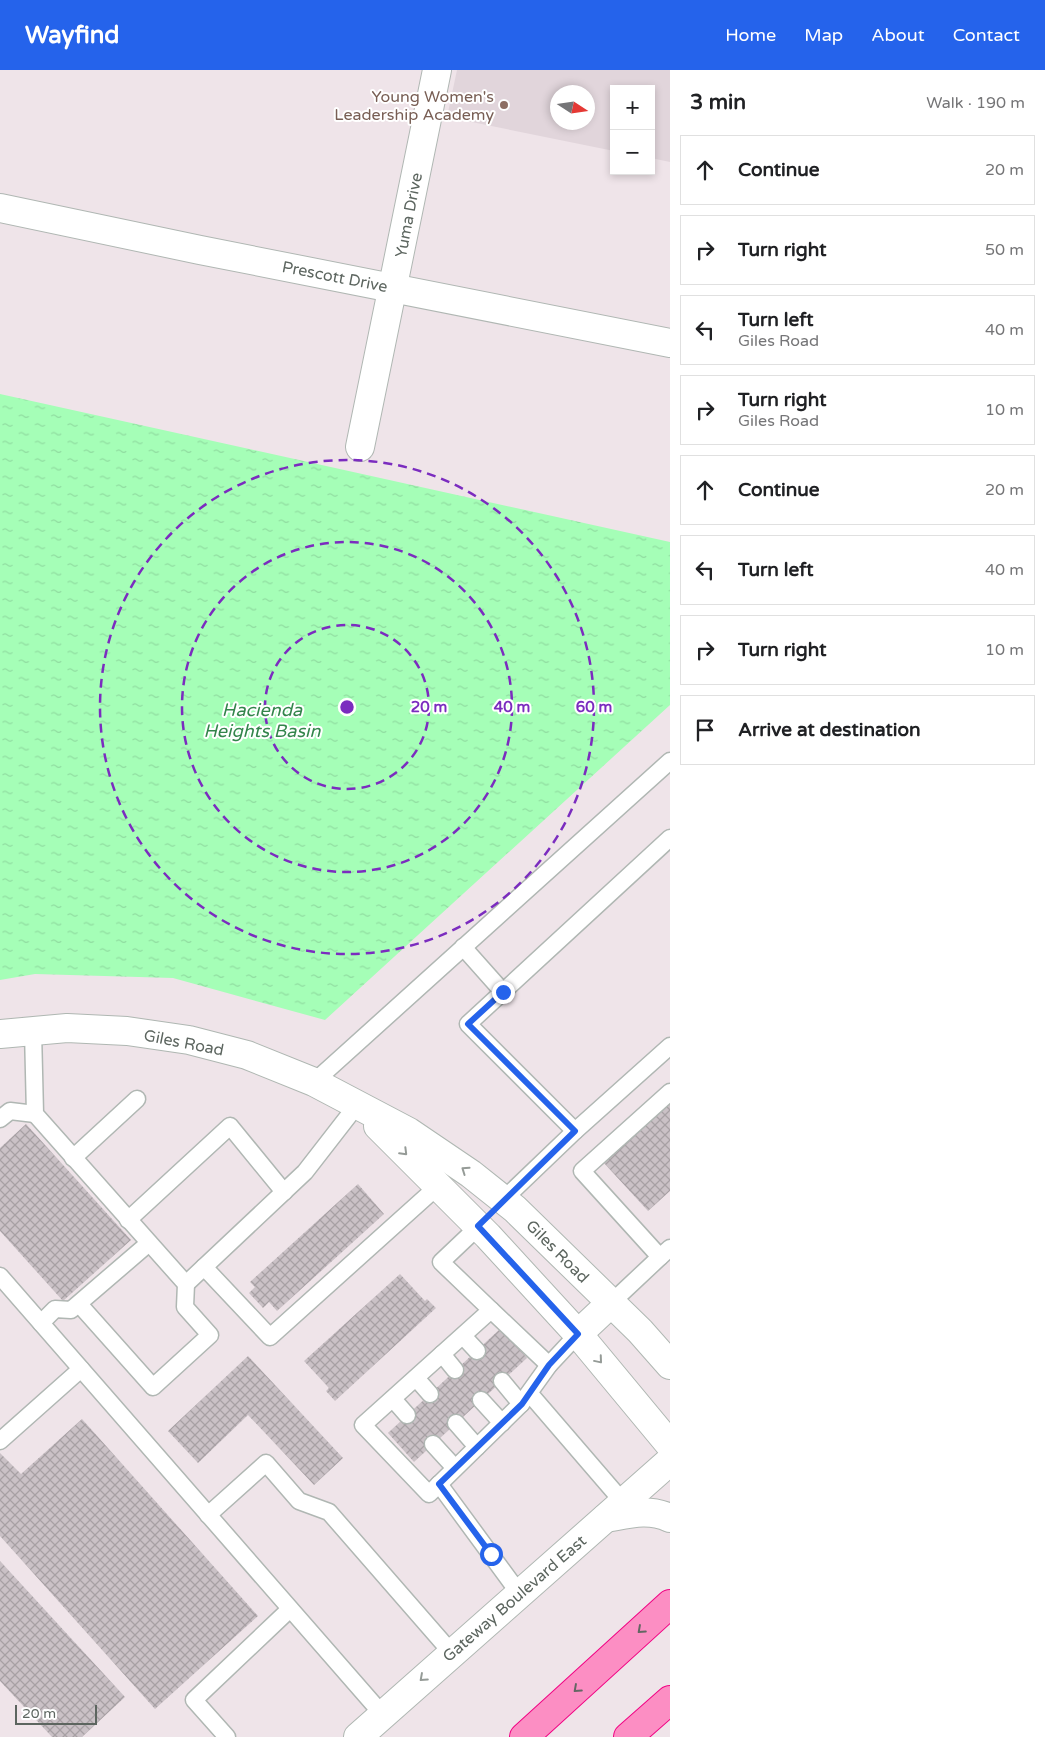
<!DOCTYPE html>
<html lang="en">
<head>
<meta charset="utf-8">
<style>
	:root { --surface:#fff; --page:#f6f6f6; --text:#202124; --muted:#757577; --line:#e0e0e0; --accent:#2563eb }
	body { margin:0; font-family:"Varela Round",sans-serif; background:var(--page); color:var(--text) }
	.controls { position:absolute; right:15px; top:15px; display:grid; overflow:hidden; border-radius:0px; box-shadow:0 2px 8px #0003 }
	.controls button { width:45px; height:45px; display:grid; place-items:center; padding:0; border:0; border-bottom:1px solid var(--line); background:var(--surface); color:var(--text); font:25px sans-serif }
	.compass { position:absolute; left:550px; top:15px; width:45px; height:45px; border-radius:50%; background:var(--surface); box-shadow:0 2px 8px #0003; rotate:102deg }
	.scale { position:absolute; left:15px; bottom:12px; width:82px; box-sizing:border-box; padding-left:5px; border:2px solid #5c655f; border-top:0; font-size:14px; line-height:18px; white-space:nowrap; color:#5c655f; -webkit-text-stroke:4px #fff; paint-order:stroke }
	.stop { position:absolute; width:15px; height:15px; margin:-11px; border:4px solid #2563eb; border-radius:50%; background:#fff }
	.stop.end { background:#2563eb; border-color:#fff; box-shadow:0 1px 5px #0008 }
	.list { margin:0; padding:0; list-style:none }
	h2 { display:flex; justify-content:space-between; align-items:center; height:65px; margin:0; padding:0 20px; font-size:21px }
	h2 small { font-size:16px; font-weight:400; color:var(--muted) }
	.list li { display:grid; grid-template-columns:32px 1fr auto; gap:15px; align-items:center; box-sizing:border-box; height:70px; margin:0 10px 10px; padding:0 10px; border:1px solid var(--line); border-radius:0px }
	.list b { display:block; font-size:19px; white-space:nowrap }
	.list p { margin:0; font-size:16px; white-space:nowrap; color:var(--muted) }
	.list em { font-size:16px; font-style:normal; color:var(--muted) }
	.icon { flex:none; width:28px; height:28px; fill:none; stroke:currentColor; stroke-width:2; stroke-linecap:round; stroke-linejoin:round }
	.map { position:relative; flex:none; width:670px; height:1667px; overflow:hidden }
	header { display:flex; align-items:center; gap:30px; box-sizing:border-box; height:70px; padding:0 25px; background:var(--accent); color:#fff }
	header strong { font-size:24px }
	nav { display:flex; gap:28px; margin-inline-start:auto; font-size:18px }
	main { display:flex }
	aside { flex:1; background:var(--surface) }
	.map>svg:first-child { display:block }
	.education { fill:#e1d5db; fill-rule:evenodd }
	.water { fill:url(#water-ripples) }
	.building { fill:url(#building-cross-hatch) }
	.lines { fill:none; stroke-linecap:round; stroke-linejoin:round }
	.lane-casing { stroke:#b0b7b3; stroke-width:19 }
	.street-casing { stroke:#b0b7b3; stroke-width:30 }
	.secondary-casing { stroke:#afb7b2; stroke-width:30 }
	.highway-casing { stroke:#f10283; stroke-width:30 }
	.lane { stroke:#fff; stroke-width:16 }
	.street { stroke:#fff; stroke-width:28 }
	.secondary { stroke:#fff; stroke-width:28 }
	.highway { stroke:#fc8ec3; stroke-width:28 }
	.oneway { stroke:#959b97 }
	.oneway2 { stroke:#646764 }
	.route { stroke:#2563eb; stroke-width:6 }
	.ring { fill:none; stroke:#7b2cbf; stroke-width:2.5; stroke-dasharray:9 6 }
	.education-dot { fill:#8d6e63; stroke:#fff; stroke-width:2 }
	.labels { text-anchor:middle; stroke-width:4; stroke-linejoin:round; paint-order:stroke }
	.education-label { font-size:16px; fill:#785e54; stroke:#fff; text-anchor:end }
	.street-label { font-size:16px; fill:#5c655f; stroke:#fff }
	.water-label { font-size:18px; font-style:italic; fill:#33854b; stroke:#fff }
	.centre { fill:#7b2cbf; stroke:#fff; stroke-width:2.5 }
	.ring-label { font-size:15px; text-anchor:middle; font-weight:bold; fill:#7b2cbf; stroke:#fff; stroke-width:4; stroke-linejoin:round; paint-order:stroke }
</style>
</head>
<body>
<header>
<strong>Wayfind</strong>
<nav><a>Home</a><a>Map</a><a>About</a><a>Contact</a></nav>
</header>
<main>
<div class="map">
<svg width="670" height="1667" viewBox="0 0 670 1667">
	<defs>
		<pattern id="water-ripples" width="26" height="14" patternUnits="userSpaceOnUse" patternTransform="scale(1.25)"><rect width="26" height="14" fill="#a5feb7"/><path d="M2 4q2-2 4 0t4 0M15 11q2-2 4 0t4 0" fill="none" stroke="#90dca0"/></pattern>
		<pattern id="building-cross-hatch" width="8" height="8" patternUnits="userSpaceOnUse" patternTransform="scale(1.25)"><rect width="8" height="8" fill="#cac1c6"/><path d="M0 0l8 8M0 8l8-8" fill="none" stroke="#a7a0a4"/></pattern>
	</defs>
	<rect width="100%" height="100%" fill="#efe4e9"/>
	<path class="education" d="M 457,0 L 670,0 L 670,92 L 651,88 L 651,19 L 614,19 L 614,81 L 447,47 ZM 558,22 L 588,22 L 588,52 L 558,52 Z"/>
	<path class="water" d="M 0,324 L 670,472 L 670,635 L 325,950 L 173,908 L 35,904 L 0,910 Z"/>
	<g class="building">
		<path d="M 670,1031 L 670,1121 L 648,1141 L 604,1093 Z"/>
		<path d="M 26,1054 L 131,1170 L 63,1231 L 0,1161 L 0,1078 Z"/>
		<path d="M 358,1114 L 384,1144 L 277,1241 L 269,1232 L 263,1238 L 249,1223 L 255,1217 L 250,1212 Z"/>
		<path d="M 400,1204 L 425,1231 L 427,1229 L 436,1238 L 335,1331 L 326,1321 L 329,1318 L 304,1291 Z"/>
		<path d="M 501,1258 L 527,1288 L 414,1392 L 388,1363 Z"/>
		<path d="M 248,1286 L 343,1388 L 314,1415 L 248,1345 L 198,1393 L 168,1361 Z"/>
		<path d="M 82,1349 L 258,1546 L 155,1639 L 0,1466 L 0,1383 L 21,1404 Z"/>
		<path d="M 0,1491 L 125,1627 L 82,1667 L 52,1667 L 0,1611 Z"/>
	</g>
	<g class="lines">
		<g class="lane-casing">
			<g id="lane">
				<path d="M 670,768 L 468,954 L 575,1061 L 670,976"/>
				<path d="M 463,877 L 503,922"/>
				<path d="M 33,961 L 35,1044 L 186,1214 L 185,1237 L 210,1265 L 153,1317 L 79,1234"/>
				<path d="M 314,1012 L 670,691"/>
				<path d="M 670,1022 L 582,1101 L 660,1187 L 670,1178"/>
				<path d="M 0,1049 L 10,1041 L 35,1044"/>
				<path d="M 73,1088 L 137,1029"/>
				<path d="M 503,1130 L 575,1061"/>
				<path d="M 128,1150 L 230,1056 L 284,1122"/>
				<path d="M 479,1156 L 441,1192 L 491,1240 L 363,1355 L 429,1424 L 521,1334 L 549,1295 L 578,1264"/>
				<path d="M 204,1197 L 270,1267 L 438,1116"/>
				<path d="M 0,1206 L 383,1645"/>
				<path d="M 186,1214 L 305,1102 L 357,1035"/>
				<path d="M 611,1233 L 660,1187"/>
				<path d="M 491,1240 L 549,1295"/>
				<path d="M 41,1253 L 55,1239 L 71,1240 L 149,1173"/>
				<path d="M 463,1266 L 477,1281"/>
				<path d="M 442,1284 L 455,1300"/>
				<path d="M 416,1308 L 430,1324"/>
				<path d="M 502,1311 L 521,1334"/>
				<path d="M 530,1324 L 623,1432"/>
				<path d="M 393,1329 L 407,1345"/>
				<path d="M 481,1330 L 502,1353"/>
				<path d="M 456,1353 L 477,1377"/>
				<path d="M 0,1371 L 81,1299"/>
				<path d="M 433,1374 L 455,1398"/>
				<path d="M 439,1414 L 519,1523"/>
				<path d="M 208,1445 L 266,1393 L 299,1431 L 329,1442 L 451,1582"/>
				<path d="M 227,1667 L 194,1630 L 290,1539"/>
			</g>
		</g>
		<g class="street-casing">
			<g id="street">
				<path d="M 0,138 L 200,180 L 670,273"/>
				<path d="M 360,377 L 437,0"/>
			</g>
		</g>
		<g class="secondary-casing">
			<g id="secondary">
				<path d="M 0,964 L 67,958 L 127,961 L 189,970 L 247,985 L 314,1012 L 409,1062 L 471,1104 L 515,1139 L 640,1261 L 670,1295"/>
				<path d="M 378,1056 L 488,1166 L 578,1264 L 670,1375"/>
				<path d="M 578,1264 L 611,1233"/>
				<path d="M 606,1448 C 629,1444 648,1438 670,1448"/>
				<path d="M 358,1667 L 670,1391"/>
			</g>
		</g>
		<g class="highway-casing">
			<g id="highway">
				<path d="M 524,1667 L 670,1534"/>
				<path d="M 628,1667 L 670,1630"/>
			</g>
		</g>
		<use href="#lane" class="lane"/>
		<use href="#street" class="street"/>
		<use href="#secondary" class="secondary"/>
		<use href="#highway" class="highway"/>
	</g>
	<defs><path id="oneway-chevron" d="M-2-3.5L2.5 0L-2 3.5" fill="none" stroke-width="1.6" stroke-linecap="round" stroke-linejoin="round" transform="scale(1.25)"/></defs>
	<g class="oneway">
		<use href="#oneway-chevron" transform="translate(404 1082) rotate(45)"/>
		<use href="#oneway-chevron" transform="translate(465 1100) rotate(-145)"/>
		<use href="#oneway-chevron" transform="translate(599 1290) rotate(50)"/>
		<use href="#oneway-chevron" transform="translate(423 1608) rotate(138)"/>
	</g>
	<g class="oneway2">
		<use href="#oneway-chevron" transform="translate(641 1560) rotate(138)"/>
		<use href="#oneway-chevron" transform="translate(577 1619) rotate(138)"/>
	</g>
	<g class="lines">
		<path class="route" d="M 491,1484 L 439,1414 L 522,1334 L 549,1295 L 578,1264 L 478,1156 L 575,1061 L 468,954 L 503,922"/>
	</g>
	<g class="ring">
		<circle cx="347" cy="637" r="82"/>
		<circle cx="347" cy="637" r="165"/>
		<circle cx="347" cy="637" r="247"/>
	</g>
	<circle class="education-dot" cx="504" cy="35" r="5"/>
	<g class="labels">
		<g class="education-label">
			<text x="494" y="32">Young Women's<tspan x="494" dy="18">Leadership Academy</tspan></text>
		</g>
		<g class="street-label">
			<text transform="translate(408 145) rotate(-79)" y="6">Yuma Drive</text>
			<text transform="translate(335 206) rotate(11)" y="6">Prescott Drive</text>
			<text transform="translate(184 972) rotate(11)" y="6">Giles Road</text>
			<text transform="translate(558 1181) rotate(45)" y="6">Giles Road</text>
			<text transform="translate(514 1528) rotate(-41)" y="6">Gateway Boulevard East</text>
		</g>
		<g class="water-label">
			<text x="262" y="646">Hacienda<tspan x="262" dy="21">Heights Basin</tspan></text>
		</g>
	</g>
	<circle cx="347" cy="637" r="8" class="centre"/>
	<g class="ring-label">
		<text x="429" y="642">20 m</text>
		<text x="512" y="642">40 m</text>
		<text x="594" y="642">60 m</text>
	</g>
</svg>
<div class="controls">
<button>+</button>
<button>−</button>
</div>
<svg class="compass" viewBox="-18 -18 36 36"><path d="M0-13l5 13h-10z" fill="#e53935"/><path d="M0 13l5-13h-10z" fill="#757577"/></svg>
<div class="scale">20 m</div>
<div class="stop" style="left:491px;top:1484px"></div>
<div class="stop end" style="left:503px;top:922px"></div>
</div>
<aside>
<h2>3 min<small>Walk · 190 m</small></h2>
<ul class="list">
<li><svg class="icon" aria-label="ahead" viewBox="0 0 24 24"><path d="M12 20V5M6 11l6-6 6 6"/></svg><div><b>Continue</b></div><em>20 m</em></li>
<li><svg class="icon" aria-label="right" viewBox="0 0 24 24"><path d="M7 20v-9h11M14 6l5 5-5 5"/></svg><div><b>Turn right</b></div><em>50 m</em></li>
<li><svg class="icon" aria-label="left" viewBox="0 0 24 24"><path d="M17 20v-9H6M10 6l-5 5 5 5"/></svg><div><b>Turn left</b><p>Giles Road</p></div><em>40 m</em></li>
<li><svg class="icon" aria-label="right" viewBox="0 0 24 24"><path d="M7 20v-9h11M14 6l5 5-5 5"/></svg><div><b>Turn right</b><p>Giles Road</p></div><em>10 m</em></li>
<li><svg class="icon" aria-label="ahead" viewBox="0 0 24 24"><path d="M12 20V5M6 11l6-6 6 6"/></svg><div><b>Continue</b></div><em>20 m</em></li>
<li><svg class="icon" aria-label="left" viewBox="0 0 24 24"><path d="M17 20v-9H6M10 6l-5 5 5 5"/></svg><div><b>Turn left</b></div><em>40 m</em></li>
<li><svg class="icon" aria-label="right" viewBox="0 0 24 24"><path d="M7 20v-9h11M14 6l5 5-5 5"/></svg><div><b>Turn right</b></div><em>10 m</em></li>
<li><svg class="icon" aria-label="arrive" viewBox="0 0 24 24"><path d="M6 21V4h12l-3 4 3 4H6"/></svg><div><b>Arrive at destination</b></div></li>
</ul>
</aside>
</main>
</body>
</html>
